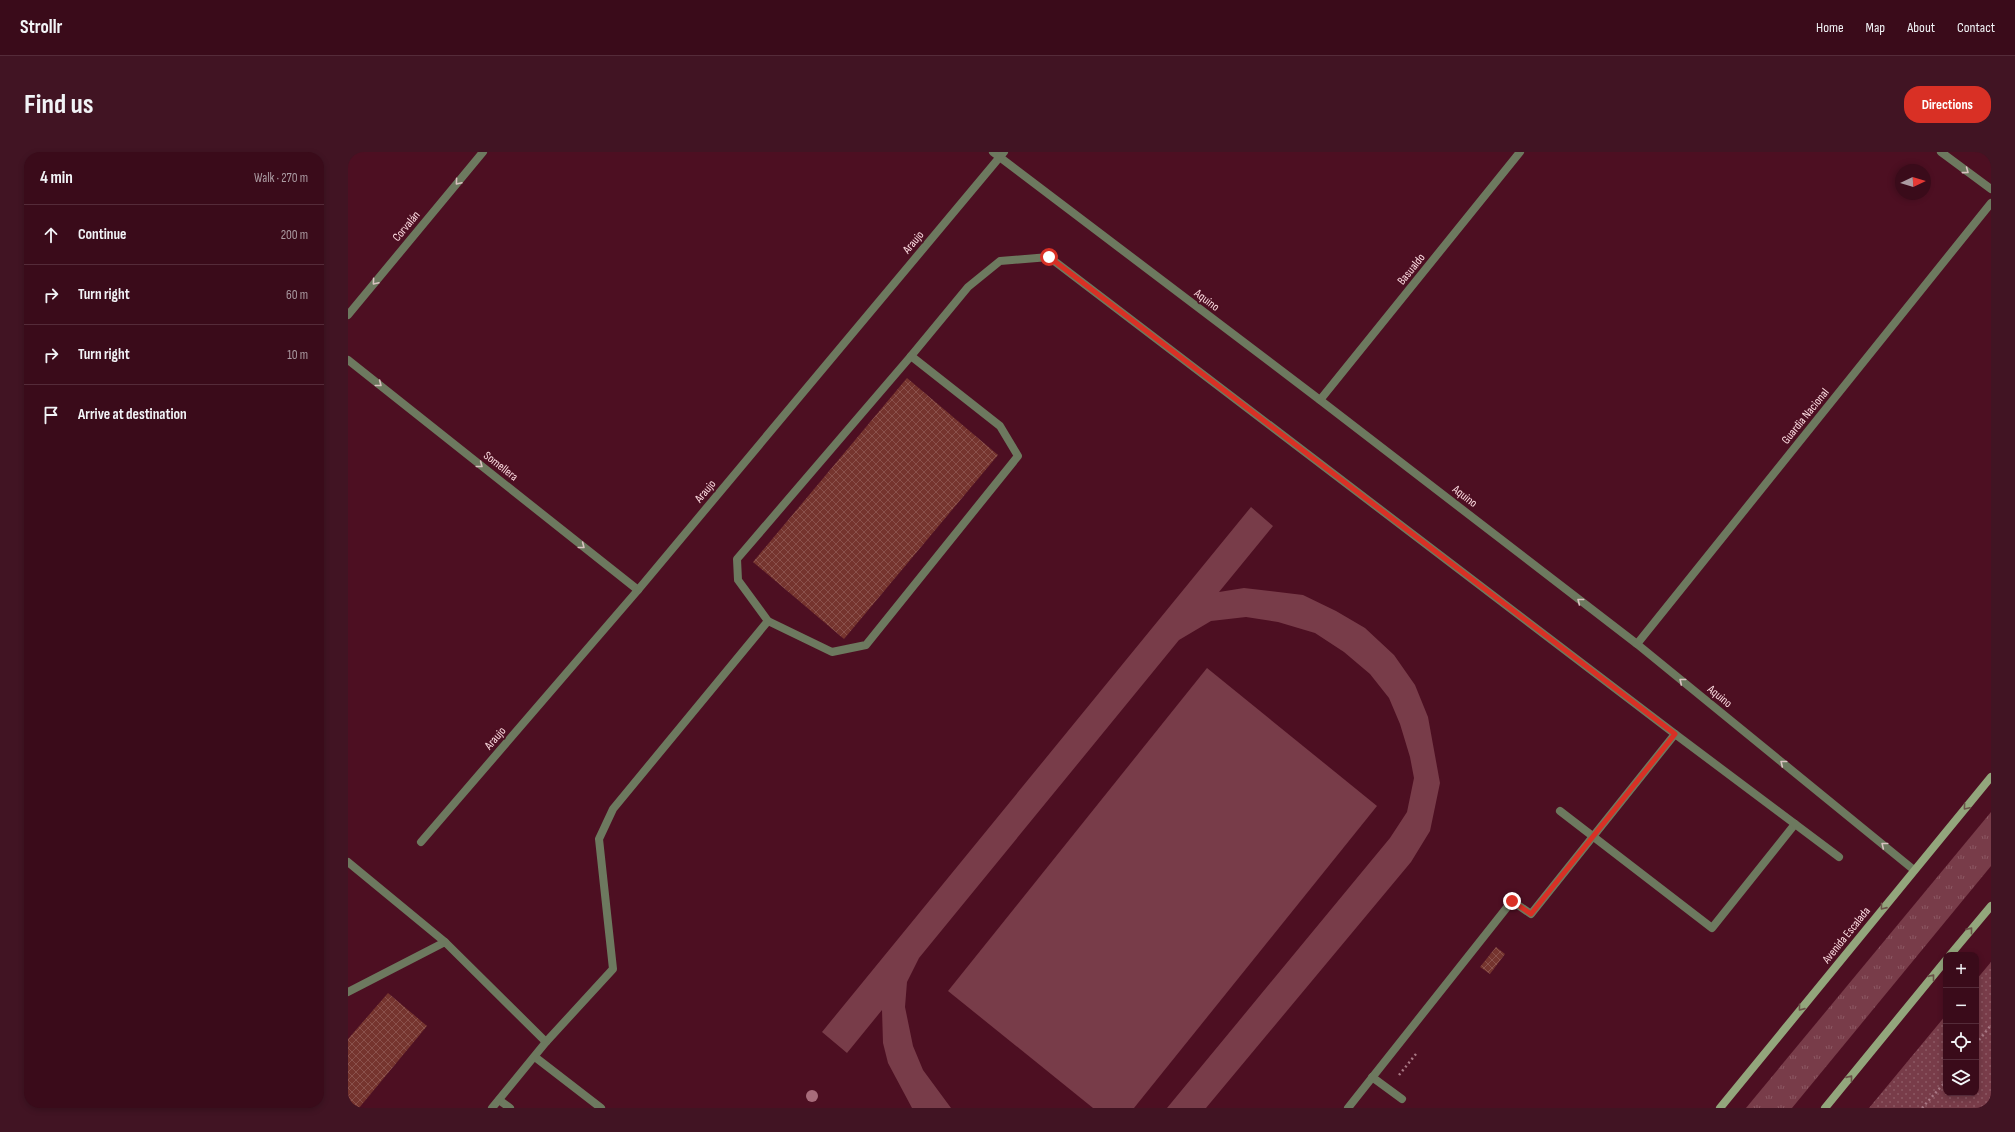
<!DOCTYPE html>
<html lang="en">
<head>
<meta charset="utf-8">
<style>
	:root { --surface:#3a0b1a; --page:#411423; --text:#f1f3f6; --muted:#ab9ba2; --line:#542b39; --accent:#d93025 }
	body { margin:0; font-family:"Sofia Sans Condensed",sans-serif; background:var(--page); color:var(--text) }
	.controls { position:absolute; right:12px; bottom:12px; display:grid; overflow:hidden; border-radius:8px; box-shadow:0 2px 6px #0003 }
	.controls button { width:36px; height:36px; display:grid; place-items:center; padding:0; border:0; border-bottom:1px solid var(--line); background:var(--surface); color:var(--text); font:20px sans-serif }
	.compass { position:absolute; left:1547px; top:12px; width:36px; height:36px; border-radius:50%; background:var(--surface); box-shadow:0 2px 6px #0003; rotate:86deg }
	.stop { position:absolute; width:12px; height:12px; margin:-9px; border:3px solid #d93025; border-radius:50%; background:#fff }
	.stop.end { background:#d93025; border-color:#fff; box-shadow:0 1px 4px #0008 }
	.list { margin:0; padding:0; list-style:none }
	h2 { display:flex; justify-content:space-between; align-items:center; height:52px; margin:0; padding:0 16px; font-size:17px }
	h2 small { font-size:13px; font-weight:400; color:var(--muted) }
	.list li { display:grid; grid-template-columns:26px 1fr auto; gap:12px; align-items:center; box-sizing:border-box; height:60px; padding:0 16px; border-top:1px solid var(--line) }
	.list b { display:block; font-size:15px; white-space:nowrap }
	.list em { font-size:13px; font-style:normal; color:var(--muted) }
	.icon { flex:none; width:22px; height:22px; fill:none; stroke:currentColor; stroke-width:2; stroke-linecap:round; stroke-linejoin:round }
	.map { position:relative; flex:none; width:1643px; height:956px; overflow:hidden; border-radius:16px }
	header { display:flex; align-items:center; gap:24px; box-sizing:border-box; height:56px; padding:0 20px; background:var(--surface); border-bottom:1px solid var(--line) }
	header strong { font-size:19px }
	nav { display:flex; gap:22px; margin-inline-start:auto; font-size:14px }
	.intro { display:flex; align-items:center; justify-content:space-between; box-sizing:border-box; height:96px; padding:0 24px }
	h1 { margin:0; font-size:28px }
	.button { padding:10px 18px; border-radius:16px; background:var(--accent); color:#fff; font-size:14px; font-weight:700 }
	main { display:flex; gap:24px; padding:0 24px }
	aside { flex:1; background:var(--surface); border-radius:16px; box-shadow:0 2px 6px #0003 }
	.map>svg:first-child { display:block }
	.grass { fill:url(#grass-tufts) }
	.park { fill:url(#park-dots) }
	.pitch { fill:#783c49 }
	.building { fill:url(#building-cross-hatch) }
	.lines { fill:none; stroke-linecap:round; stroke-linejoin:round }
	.path { stroke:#a77783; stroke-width:2.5; stroke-dasharray:2 3; stroke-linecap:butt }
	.service { stroke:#6d795f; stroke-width:8 }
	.minor { stroke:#6d795f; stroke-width:8 }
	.secondary { stroke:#93a67c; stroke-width:8 }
	.tree { fill:#a86c7b }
	.oneway { stroke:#d8c2c0 }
	.oneway2 { stroke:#6c534a }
	.route { stroke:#d93025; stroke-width:5 }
	.labels { text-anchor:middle; stroke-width:4; stroke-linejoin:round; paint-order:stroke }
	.street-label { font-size:12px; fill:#fcdbe0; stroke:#4d0f22 }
</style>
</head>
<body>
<header>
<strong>Strollr</strong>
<nav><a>Home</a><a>Map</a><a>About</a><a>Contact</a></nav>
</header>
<div class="intro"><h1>Find us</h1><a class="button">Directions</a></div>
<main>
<aside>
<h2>4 min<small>Walk · 270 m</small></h2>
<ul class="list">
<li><svg class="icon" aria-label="ahead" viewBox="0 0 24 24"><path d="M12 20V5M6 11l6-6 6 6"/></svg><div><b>Continue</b></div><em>200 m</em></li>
<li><svg class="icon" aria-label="right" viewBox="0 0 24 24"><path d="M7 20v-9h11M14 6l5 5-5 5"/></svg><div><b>Turn right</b></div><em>60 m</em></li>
<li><svg class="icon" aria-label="right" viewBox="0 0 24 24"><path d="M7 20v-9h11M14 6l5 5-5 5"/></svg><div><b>Turn right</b></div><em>10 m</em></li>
<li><svg class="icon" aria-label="arrive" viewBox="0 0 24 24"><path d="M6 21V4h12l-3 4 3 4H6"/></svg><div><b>Arrive at destination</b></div></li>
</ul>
</aside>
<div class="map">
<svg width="1643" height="956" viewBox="0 0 1643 956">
	<defs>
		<pattern id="grass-tufts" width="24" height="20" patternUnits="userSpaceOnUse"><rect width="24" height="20" fill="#783c49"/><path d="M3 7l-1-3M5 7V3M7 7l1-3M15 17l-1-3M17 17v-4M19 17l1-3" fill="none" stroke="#8c5863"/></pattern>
		<pattern id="park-dots" width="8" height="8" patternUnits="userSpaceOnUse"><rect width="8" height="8" fill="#783c49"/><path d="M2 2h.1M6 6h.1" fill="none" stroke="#8c5863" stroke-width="1.8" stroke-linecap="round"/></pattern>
		<pattern id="building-cross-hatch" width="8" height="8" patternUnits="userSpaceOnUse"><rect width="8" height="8" fill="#75342e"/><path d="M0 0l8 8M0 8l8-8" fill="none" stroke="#8a514c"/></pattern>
	</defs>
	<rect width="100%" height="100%" fill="#4d0f22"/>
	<path class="grass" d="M 1643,660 L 1643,714 L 1444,956 L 1398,956 Z"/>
	<path class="park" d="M 1643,810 L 1643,956 L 1521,956 L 1598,863 L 1598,941 L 1628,941 L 1628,828 Z"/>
	<g class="pitch">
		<path d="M 903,355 L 925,374 L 871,440 L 896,436 L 955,443 L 988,459 L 1017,476 L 1046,503 L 1067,533 L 1080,565 L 1092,631 L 1082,679 L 1063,710 L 858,956 L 819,956 L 1042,686 L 1059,660 L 1066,626 L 1062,605 L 1052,572 L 1041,546 L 1022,522 L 996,500 L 967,481 L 930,470 L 898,465 L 863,469 L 831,488 L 571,806 L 559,830 L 557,855 L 565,894 L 575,918 L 603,956 L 564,956 L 540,911 L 535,891 L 534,858 L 499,901 L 474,880 Z"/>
		<path d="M 859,516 L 1029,654 L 786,956 L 745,956 L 600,839 Z"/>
	</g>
	<g class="building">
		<path d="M 559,226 L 650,303 L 496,487 L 405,410 Z"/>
		<path d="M 1148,795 L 1157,802 L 1142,822 L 1132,815 Z"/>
		<path d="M 40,841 L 79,874 L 11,956 L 5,956 L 0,952 L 0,887 Z"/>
	</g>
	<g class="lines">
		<g class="path">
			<path d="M 1628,892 L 1643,873"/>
			<path d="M 1051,923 L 1068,902"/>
			<path d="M 1574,956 L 1598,929"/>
		</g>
		<g class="service">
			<path d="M 563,204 L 620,135 L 652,109 L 701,105 L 1327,582"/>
			<path d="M 563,204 L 652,274 L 670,304 L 518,493 L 484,500 L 420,469 L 390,428 L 389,407 Z"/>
			<path d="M 1212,659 L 1364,776 L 1447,672"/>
			<path d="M 0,710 L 97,790"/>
			<path d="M 0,840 L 97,790 L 198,890"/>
			<path d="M 187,905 L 253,956"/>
			<path d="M 1024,925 L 1054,947"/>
			<path d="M 151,948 L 162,956"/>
			<path d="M 144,956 L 198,890 L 265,817 L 251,687 L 265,657 L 420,469"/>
			<path d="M 1000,956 L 1164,749 L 1183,762 L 1327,582 L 1491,705"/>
		</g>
		<g class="minor">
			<path d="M 645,0 L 972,248 L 1289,492 L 1566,718"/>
			<path d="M 1593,0 L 1643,37"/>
			<path d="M 0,163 L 135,0"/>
			<path d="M 0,208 L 290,438"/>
			<path d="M 972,248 L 1172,0"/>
			<path d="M 1289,492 L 1643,51"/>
			<path d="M 73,690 L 290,438 L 656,0"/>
		</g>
		<g class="secondary">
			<path d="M 1602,803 L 1643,754"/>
			<path d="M 1372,956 L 1643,625"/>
			<path d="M 1477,956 L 1598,808"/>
		</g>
	</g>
	<circle class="tree" cx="464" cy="944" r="6"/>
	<defs><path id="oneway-chevron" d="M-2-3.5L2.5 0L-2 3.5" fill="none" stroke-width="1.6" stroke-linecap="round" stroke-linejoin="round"/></defs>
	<g class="oneway">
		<use href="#oneway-chevron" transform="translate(1618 19) rotate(37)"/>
		<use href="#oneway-chevron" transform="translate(110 30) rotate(130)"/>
		<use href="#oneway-chevron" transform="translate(27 130) rotate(130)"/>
		<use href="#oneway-chevron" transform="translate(31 232) rotate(38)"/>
		<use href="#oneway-chevron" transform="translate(132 313) rotate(38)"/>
		<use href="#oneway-chevron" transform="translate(234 394) rotate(38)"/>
		<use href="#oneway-chevron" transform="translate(1232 449) rotate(-142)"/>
		<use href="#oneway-chevron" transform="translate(1334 529) rotate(-141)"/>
		<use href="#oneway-chevron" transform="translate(1435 611) rotate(-141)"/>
		<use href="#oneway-chevron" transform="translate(1536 693) rotate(-141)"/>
	</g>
	<g class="oneway2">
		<use href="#oneway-chevron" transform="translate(1618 655) rotate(130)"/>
		<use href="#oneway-chevron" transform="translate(1535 755) rotate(129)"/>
		<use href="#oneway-chevron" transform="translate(1622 778) rotate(-51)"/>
		<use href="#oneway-chevron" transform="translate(1584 825) rotate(-51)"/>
		<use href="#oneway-chevron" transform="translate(1453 856) rotate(129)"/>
		<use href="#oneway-chevron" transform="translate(1502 926) rotate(-51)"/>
	</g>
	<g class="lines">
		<path class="route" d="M 701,105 L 1327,582 L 1183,762 L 1164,749"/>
	</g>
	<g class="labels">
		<g class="street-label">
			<text transform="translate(58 74) rotate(-50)" y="4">Corvalán</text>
			<text transform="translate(565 90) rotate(-50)" y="4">Araujo</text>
			<text transform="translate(1063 117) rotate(-51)" y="4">Basualdo</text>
			<text transform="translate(859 148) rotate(37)" y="4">Aquino</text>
			<text transform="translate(1457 264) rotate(-51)" y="4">Guardia Nacional</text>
			<text transform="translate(153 314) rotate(38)" y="4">Somellera</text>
			<text transform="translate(357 339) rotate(-50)" y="4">Araujo</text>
			<text transform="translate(1117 344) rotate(38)" y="4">Aquino</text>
			<text transform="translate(1372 544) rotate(39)" y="4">Aquino</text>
			<text transform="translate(147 586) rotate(-49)" y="4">Araujo</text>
			<text transform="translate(1498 783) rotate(-51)" y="4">Avenida Escalada</text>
		</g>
	</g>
</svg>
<div class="controls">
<button>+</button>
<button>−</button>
<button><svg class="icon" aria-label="locate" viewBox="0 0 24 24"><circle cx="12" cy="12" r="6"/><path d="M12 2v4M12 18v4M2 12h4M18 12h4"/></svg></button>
<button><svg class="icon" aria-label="layers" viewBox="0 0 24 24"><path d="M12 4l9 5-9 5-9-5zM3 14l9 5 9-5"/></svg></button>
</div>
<svg class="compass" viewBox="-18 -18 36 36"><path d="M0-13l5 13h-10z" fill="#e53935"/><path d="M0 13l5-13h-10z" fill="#ab9ba2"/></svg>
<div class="stop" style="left:701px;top:105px"></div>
<div class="stop end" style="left:1164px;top:749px"></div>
</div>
</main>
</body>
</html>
